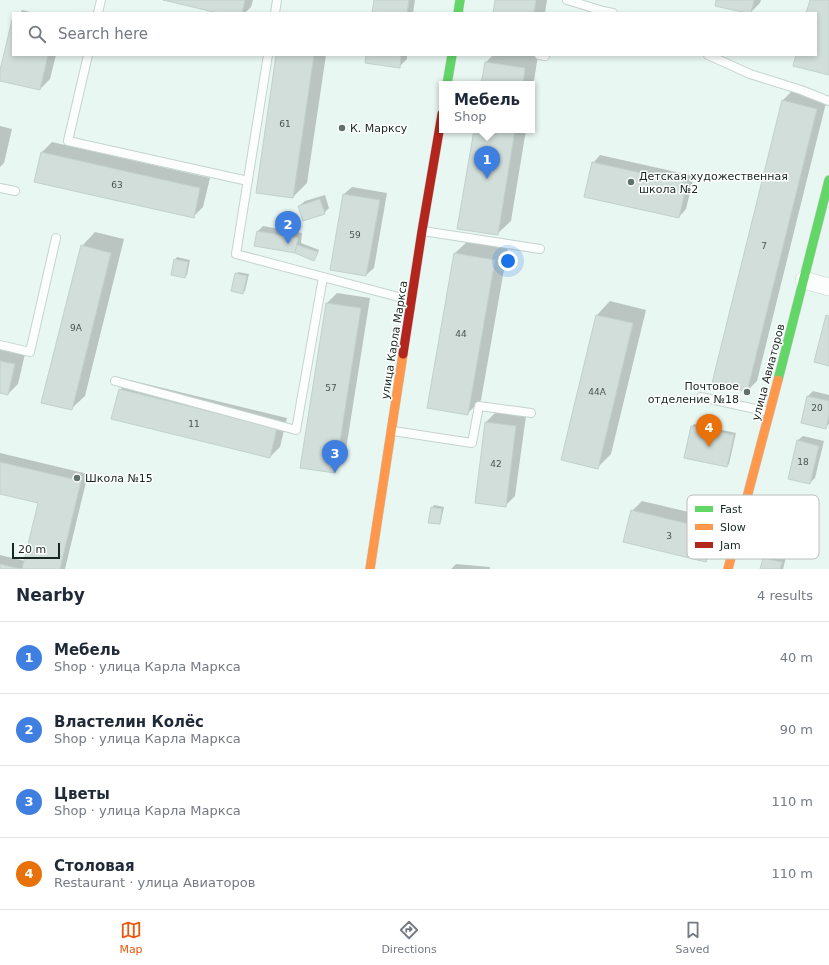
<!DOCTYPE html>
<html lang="en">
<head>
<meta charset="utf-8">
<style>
	:root { --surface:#fff; --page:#f2f2f3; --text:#1f2937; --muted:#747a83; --line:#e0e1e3; --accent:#ea580c }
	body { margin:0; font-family:"DejaVu Sans",sans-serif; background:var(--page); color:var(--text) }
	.scale { position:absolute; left:12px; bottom:10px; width:48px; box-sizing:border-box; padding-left:4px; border:2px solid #172823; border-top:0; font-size:11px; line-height:14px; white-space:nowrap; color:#172823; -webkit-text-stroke:3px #fff; paint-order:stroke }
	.you { position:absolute; left:508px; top:261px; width:14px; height:14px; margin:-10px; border:3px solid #fff; border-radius:50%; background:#1a73e8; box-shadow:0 0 0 6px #1a73e833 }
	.badge { display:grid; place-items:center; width:26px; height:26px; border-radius:50%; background:var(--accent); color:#fff; font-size:13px; font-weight:700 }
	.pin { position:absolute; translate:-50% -33px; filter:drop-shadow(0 1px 2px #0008) }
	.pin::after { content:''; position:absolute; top:21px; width:14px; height:12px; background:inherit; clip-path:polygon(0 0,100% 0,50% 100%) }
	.popup { position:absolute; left:439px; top:81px; width:96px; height:52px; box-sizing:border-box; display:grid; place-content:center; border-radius:0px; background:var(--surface); filter:drop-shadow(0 1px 3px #0005); font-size:13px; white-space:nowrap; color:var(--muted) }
	.popup b { font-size:15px; color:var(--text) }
	.popup::after { content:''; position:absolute; left:50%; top:100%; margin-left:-8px; border:8px solid transparent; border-top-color:var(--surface) }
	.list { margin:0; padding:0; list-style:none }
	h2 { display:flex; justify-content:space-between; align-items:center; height:52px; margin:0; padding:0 16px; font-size:17px }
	h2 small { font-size:13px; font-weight:400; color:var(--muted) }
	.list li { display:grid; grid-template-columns:26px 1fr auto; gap:12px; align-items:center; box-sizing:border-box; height:72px; padding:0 16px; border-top:1px solid var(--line) }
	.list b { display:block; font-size:15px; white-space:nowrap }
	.list p { margin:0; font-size:13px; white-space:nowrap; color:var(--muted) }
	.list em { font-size:13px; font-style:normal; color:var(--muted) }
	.icon { flex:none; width:22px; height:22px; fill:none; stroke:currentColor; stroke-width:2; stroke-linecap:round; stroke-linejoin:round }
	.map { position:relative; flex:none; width:829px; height:569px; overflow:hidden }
	.search { position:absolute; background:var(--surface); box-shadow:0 2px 6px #0003; left:12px; right:12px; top:12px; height:44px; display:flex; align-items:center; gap:10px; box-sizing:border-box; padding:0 14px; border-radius:0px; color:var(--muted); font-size:15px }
	.sheet { height:340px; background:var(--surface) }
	nav { display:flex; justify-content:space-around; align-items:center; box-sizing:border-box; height:56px; border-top:1px solid var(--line); background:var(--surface); font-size:11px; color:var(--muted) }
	nav a { display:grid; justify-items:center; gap:2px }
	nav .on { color:var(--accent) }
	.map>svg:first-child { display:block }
	.shadow { fill:#0003 }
	.building { fill:#d1deda; stroke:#c2d1cc }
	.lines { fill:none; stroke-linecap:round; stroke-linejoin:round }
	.lane-casing { stroke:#c5d3cf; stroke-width:10 }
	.street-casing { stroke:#c5d3cf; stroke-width:18 }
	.fast-casing { stroke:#c5d3cf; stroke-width:10 }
	.slow-casing { stroke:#c5d3cf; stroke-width:10 }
	.jam-casing { stroke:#c5d3cf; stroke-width:10 }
	.lane { stroke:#fcfefd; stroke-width:8 }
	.street { stroke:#fcfefd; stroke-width:17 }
	.fast { stroke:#63d668; stroke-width:9 }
	.slow { stroke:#ff974d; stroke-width:9 }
	.jam { stroke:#b3261e; stroke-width:9 }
	.poi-dot { fill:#60706c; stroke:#fff; stroke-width:1.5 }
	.labels { text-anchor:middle; stroke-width:3; stroke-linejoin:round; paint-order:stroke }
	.number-label { font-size:9px; fill:#465651 }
	.poi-label { font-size:11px; fill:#172823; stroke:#fff; text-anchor:start }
	.street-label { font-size:11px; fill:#172823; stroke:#fff }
	.key { fill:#fff; stroke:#b9bebd; stroke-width:1 }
	.key-label { font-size:11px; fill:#172823 }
</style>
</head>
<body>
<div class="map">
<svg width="829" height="569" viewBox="0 0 829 569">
	<rect width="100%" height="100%" fill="#e9f7f3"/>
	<g class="shadow">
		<path d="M 167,0 L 253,0 L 251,7 L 245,13 L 223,13 Z"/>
		<path d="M 375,0 L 415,0 L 413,13 L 373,13 Z"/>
		<path d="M 496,0 L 547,0 L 545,13 L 494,13 Z"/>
		<path d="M 717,0 L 761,0 L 760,3 L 750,13 Z"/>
		<path d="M 22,10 L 35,13 L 20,13 Z"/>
		<path d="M 12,20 L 13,20 L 13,55 L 56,55 L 50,79 L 40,89 L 0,80 L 0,75 Z"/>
		<path d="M 277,55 L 326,55 L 307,183 L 293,197 Z"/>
		<path d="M 367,55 L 407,55 L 407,59 L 399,67 Z"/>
		<path d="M 493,55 L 538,55 L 532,94 L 532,84 L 482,84 L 486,62 Z"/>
		<path d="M 793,90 L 827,99 L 757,381 L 747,391 L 783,100 Z"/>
		<path d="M 0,126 L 12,129 L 4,163 L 0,167 Z"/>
		<path d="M 475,130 L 526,130 L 511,221 L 497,234 Z"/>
		<path d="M 52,142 L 210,178 L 203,207 L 193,217 L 42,152 Z"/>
		<path d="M 600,155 L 694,176 L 686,209 L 679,217 L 593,163 Z"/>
		<path d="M 352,187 L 387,193 L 374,268 L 366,275 L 344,194 Z"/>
		<path d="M 325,195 L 329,208 L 324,213 L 299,206 L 305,201 Z"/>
		<path d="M 263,226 L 302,233 L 301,243 L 319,250 L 316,257 L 314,260 L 296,252 L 255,245 L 258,231 Z"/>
		<path d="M 95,232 L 124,239 L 85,396 L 71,409 L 82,246 Z"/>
		<path d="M 469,240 L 508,247 L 481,400 L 467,414 L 455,253 Z"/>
		<path d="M 177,257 L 190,260 L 187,275 L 185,277 L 175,260 Z"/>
		<path d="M 238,272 L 249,274 L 245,291 L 242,293 L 236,274 Z"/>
		<path d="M 337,293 L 370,298 L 344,462 L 334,472 L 301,467 L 327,303 Z"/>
		<path d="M 610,301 L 646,310 L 611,454 L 597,468 L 597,315 Z"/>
		<path d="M 0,348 L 25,354 L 18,384 L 8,394 L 0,392 Z"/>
		<path d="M 130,380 L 287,418 L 280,447 L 270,457 L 120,390 Z"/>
		<path d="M 813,391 L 829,395 L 829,424 L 825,428 L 802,422 L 808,396 Z"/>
		<path d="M 496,412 L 526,416 L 515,496 L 505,506 L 486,422 Z"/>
		<path d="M 694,424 L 736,433 L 729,464 L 726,466 L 685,457 L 692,426 Z"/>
		<path d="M 803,436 L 824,441 L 815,478 L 810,483 L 797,441 Z"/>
		<path d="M 0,453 L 88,474 L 65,569 L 0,569 L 0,555 L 25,561 L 39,503 L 0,493 Z"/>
		<path d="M 642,501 L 723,520 L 716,551 L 706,561 L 632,511 Z"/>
		<path d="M 434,505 L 444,507 L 441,521 L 439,523 L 432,508 Z"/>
		<path d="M 784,505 L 805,510 L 797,543 L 792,548 L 779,510 Z"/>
		<path d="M 769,553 L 786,557 L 783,569 L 761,569 L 764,558 Z"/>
		<path d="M 456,564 L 490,567 L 490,569 L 451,569 Z"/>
	</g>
	<g class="building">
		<path d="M 163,0 L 245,0 L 242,13 L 218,13 Z"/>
		<path d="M 374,0 L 409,0 L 407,13 L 372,13 Z"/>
		<path d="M 495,0 L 536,0 L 534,13 L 493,13 Z"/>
		<path d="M 716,0 L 754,0 L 751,13 L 747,13 L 715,6 Z"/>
		<path d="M 810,0 L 829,0 L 829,75 L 793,66 L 796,55 L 816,55 L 816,13 L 806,13 Z"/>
		<path d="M 12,20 L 13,20 L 13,55 L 48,55 L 40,90 L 0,81 L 0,70 Z"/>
		<path d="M 276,55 L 314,55 L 293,198 L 256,193 Z"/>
		<path d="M 366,55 L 401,55 L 400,68 L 365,63 Z"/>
		<path d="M 485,62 L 525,68 L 523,84 L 481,84 Z"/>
		<path d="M 782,100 L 817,109 L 747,392 L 712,383 Z"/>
		<path d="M 474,130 L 515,130 L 498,235 L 457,229 Z"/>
		<path d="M 41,152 L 200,188 L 194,218 L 34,182 Z"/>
		<path d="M 592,162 L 687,183 L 679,218 L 584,197 Z"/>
		<path d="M 343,194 L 380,200 L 366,276 L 330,270 Z"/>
		<path d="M 320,199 L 325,214 L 303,221 L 298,206 Z"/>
		<path d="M 257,231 L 298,238 L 295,253 L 254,246 Z"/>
		<path d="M 81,245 L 111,253 L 72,410 L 41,403 Z"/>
		<path d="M 297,245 L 318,252 L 314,261 L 295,253 Z"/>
		<path d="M 454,253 L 495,260 L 468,415 L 427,408 Z"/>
		<path d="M 174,259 L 188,262 L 185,278 L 171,275 Z"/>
		<path d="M 235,273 L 247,276 L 243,294 L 231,291 Z"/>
		<path d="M 326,303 L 361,308 L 335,473 L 300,468 Z"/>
		<path d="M 596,315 L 633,323 L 598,469 L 561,460 Z"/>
		<path d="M 826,315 L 829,316 L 829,366 L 814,362 Z"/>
		<path d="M 0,361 L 15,364 L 8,395 L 0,393 Z"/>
		<path d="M 119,389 L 277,428 L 270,458 L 111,419 Z"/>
		<path d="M 807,396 L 829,401 L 829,415 L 826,429 L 801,423 Z"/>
		<path d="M 485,422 L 516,426 L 506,507 L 475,503 Z"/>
		<path d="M 691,426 L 734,435 L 727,467 L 684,458 Z"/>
		<path d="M 797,440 L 819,446 L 810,484 L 788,479 Z"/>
		<path d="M 0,462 L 81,481 L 60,569 L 22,569 L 38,503 L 0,494 Z"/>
		<path d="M 431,507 L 442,509 L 440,524 L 428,523 Z"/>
		<path d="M 778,509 L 801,514 L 792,549 L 770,544 Z"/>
		<path d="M 631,510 L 714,530 L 706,562 L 623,542 Z"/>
		<path d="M 763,558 L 782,562 L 780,569 L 760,569 Z"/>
		<path d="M 0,564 L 21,569 L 0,569 Z"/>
	</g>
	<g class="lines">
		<g class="lane-casing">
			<g id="lane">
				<path d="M 567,0 L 603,11 L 613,13"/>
				<path d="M 98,13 L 101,0"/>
				<path d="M 275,13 L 277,0"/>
				<path d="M 88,55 L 68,141 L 248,181"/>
				<path d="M 268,55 L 236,254 L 410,300"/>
				<path d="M 539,55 L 545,56"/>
				<path d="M 708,55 L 750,74 L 801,90 L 829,101"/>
				<path d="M 0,188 L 15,191"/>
				<path d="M 423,231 L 540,249"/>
				<path d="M 0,345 L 30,352 L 56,238"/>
				<path d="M 115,381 L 296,430 L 323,277"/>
				<path d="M 701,397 L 769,412"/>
				<path d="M 393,431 L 472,443 L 479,406 L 531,413"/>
			</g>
		</g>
		<g class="street-casing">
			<path id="street" d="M 804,280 L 829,287"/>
		</g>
		<g class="fast-casing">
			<g id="fast">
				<path d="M 458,13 L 460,0"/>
				<path d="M 447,84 L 452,55"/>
				<path d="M 778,380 L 829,180"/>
			</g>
		</g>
		<g class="slow-casing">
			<g id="slow">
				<path d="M 370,569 L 403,354"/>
				<path d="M 728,569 L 778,380"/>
			</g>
		</g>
		<g class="jam-casing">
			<path id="jam" d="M 403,354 L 422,231 L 442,114"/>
		</g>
		<use href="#lane" class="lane"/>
		<use href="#street" class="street"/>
		<use href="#fast" class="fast"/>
		<use href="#slow" class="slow"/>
		<use href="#jam" class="jam"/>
	</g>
	<g class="poi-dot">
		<circle cx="342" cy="128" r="4"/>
		<circle cx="631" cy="182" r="4"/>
		<circle cx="747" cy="392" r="4"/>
		<circle cx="77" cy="478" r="4"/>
	</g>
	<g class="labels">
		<g class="number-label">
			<text x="285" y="127">61</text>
			<text x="117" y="188">63</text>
			<text x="355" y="238">59</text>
			<text x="764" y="249">7</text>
			<text x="76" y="331">9А</text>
			<text x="461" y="337">44</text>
			<text x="331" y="391">57</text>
			<text x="597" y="395">44А</text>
			<text x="817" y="411">20</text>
			<text x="194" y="427">11</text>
			<text x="803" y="465">18</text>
			<text x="496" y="467">42</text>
			<text x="669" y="539">3</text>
		</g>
		<g class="poi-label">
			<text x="350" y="132">К. Марксу</text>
			<text x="639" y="180">Детская художественная<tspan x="639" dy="13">школа №2</tspan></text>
			<text x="739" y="390" text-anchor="end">Почтовое<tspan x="739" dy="13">отделение №18</tspan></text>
			<text x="85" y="482">Школа №15</text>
		</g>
		<g class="street-label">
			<text transform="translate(394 340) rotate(-81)" y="4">улица Карла Маркса</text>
			<text transform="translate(768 372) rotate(-75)" y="4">улица Авиаторов</text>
		</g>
	</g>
	<rect x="687" y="495" width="132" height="64" rx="6" class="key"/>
	<rect x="695" y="506" width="18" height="6" fill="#63d668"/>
	<rect x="695" y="524" width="18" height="6" fill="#ff974d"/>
	<rect x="695" y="542" width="18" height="6" fill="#b3261e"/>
	<g class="key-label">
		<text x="720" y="513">Fast</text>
		<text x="720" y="531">Slow</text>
		<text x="720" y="549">Jam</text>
	</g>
</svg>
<div class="scale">20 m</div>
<div class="you"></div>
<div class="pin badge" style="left:487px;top:179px;background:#3f7fe0">1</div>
<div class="popup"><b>Мебель</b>Shop</div>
<div class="pin badge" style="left:288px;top:244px;background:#3f7fe0">2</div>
<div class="pin badge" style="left:335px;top:473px;background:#3f7fe0">3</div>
<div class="pin badge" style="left:709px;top:447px;background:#e8710a">4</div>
<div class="search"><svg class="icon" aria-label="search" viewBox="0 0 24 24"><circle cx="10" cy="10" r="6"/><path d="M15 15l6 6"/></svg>Search here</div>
</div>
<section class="sheet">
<h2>Nearby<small>4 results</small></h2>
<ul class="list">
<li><span class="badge" style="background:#3f7fe0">1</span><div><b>Мебель</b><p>Shop · улица Карла Маркса</p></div><em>40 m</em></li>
<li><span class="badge" style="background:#3f7fe0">2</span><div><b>Властелин Колёс</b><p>Shop · улица Карла Маркса</p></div><em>90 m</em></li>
<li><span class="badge" style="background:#3f7fe0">3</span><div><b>Цветы</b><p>Shop · улица Карла Маркса</p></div><em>110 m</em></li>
<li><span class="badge" style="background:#e8710a">4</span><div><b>Столовая</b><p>Restaurant · улица Авиаторов</p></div><em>110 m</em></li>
</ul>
</section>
<nav>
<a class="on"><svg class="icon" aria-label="map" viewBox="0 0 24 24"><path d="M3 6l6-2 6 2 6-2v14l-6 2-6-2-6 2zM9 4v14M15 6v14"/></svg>Map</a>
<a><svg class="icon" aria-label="directions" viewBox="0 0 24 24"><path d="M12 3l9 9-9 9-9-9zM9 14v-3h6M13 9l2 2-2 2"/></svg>Directions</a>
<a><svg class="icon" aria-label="saved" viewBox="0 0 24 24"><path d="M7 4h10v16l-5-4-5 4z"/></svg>Saved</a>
</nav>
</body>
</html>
